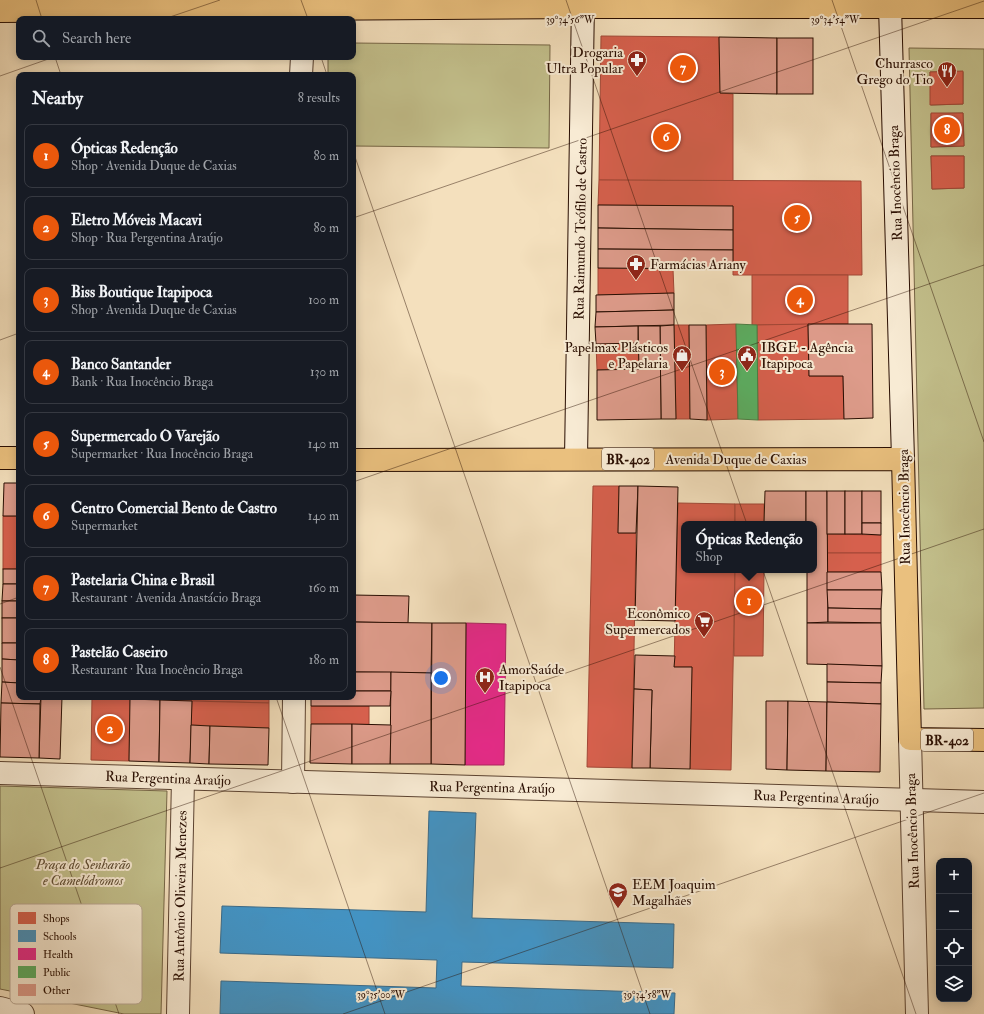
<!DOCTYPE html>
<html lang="en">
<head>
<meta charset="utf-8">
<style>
	:root { --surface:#171b24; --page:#242831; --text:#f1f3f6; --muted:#9ea1a6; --line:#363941; --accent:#ea580c }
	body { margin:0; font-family:"IM FELL Double Pica",serif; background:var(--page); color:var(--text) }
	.controls { position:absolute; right:12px; bottom:12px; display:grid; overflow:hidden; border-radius:8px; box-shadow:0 2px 10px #0003 }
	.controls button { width:36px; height:36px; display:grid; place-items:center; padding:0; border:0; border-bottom:1px solid var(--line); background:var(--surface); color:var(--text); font:20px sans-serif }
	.you { position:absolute; left:441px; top:678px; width:14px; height:14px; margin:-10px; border:3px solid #fff; border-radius:50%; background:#1a73e8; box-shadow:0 0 0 6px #1a73e833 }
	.badge { display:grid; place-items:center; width:26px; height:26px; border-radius:50%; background:var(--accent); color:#fff; font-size:13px; font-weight:700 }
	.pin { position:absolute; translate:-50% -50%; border:2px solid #fff; box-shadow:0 1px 4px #0006 }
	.popup { position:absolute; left:681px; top:521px; width:136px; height:52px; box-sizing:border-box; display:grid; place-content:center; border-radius:8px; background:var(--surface); filter:drop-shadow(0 1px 3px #0005); font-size:13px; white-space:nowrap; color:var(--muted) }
	.popup b { font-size:15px; color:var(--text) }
	.popup::after { content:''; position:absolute; left:50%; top:100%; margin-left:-8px; border:8px solid transparent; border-top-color:var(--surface) }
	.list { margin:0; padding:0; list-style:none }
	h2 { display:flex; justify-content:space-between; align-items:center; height:52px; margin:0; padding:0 16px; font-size:17px }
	h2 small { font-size:13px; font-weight:400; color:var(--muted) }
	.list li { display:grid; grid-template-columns:26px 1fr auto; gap:12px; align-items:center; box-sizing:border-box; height:64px; margin:0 8px 8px; padding:0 8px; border:1px solid var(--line); border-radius:8px }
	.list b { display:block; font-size:15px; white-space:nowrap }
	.list p { margin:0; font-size:13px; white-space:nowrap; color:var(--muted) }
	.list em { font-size:13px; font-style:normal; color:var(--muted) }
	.icon { flex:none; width:22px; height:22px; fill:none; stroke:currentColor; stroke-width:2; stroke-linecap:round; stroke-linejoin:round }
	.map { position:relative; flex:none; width:984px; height:1014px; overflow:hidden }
	.search { position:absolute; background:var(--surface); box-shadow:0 2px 10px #0003; left:16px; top:16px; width:340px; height:44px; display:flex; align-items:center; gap:10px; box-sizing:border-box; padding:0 14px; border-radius:8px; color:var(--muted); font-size:15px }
	.panel { position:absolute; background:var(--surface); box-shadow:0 2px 10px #0003; left:16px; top:72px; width:340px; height:628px; border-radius:8px }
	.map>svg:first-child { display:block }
	.green { fill:#c3c08c; stroke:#766646; fill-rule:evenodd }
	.shops { fill:#d6604d; stroke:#a24736 }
	.schools { fill:#4393c3; stroke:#3b6b89 }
	.health { fill:#e7298a; stroke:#ae2161 }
	.public { fill:#5aae61; stroke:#4b7e44 }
	.building { fill:#dd9b8a; stroke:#280d01 }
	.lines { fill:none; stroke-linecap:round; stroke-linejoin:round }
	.street-casing { stroke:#5b4230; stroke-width:24 }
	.secondary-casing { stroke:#280d01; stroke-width:24 }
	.primary-casing { stroke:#280d01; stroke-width:24 }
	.street { stroke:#f8ebd4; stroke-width:22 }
	.secondary { stroke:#f8ebd4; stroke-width:22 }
	.primary { stroke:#eac07e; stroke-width:22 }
	.ticks { fill:none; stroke:#280d01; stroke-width:1; stroke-opacity:0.45 }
	.labels { text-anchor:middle; stroke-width:4; stroke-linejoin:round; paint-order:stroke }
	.shield { fill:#f8ebd4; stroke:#665040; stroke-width:1 }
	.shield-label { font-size:13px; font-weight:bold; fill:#280d01 }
	.poi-label { font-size:14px; fill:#280d01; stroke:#f8ebd4; text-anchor:end }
	.street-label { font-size:14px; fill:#280d01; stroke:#f8ebd4 }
	.park-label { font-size:14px; font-style:italic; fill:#5e4c32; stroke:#f8ebd4 }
	.key { fill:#f8ebd4; stroke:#baa895; stroke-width:1 }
	.key-label { font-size:11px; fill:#280d01 }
	.ticks-label { font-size:10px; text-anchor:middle; fill:#280d01; stroke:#f8ebd4; stroke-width:4; stroke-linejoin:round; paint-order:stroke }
</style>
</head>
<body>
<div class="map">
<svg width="984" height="1014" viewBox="0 0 984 1014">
	<rect width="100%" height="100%" fill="#f4e0bd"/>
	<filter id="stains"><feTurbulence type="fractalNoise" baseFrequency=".005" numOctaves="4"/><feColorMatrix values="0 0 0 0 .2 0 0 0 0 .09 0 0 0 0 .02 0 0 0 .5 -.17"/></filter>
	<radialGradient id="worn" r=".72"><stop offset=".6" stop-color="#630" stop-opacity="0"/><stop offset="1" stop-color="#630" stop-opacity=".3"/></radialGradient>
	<g class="green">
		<path d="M 353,43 L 550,45 L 549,148 L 353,146 L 353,75 L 328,75 L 328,57 L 353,57 Z"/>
		<path d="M 909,48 L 984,49 L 984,708 L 924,709 ZM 930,72 L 963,72 L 963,104 L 931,105 ZM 963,113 L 964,146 L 931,147 L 931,114 ZM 931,156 L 964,156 L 964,188 L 932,189 Z"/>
		<path d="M 0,786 L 167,791 L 161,1014 L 124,1014 L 0,989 Z"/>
	</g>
	<g class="shops">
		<path d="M 601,36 L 719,37 L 720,93 L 733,94 L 733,181 L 599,180 Z"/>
		<path d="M 963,71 L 963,104 L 930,105 L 930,72 Z"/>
		<path d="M 931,113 L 963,113 L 964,146 L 931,147 Z"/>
		<path d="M 931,156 L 964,156 L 964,188 L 932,189 Z"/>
		<path d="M 599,180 L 861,181 L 862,275 L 733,275 L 733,206 L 598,205 Z"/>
		<path d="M 598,268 L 673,269 L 674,293 L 598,295 Z"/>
		<path d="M 752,275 L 848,275 L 848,324 L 752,325 Z"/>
		<path d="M 736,324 L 738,419 L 707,420 L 706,325 Z"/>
		<path d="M 808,324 L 809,376 L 843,376 L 844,419 L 758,420 L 757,325 Z"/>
		<path d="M 674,325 L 689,325 L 690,419 L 676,419 Z"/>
		<path d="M 638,343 L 639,369 L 597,370 L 596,344 Z"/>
		<path d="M 593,486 L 619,486 L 618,533 L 636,533 L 632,768 L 587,767 Z"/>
		<path d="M 678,503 L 735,504 L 735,524 L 684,524 L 684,570 L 735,570 L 731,770 L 690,769 L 692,667 L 674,667 Z"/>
		<rect x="735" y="504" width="29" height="20"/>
		<rect x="3" y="516" width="16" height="53"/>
		<path d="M 827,534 L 881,535 L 881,553 L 827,553 Z"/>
		<rect x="827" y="553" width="54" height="19"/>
		<path d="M 735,570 L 764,570 L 763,656 L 734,656 Z"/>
		<path d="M 92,697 L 130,697 L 129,761 L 91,760 Z"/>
		<path d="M 130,697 L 269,697 L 269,703 L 160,700 L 130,699 Z"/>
		<path d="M 192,701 L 269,703 L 269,728 L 191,725 Z"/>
		<path d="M 311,706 L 369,706 L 369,725 L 311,724 Z"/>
	</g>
	<path class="schools" d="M 429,811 L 476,813 L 472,918 L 674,924 L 673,968 L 462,962 L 461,986 L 675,993 L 674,1014 L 220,1014 L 221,981 L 436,988 L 437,960 L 220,953 L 222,906 L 426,912 Z"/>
	<path class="health" d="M 466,623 L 506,624 L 504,765 L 465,765 Z"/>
	<path class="public" d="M 736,324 L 757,325 L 758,420 L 738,419 Z"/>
	<g class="building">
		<path d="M 719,37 L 777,38 L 777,94 L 720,93 Z"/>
		<rect x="777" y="38" width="36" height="56"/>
		<path d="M 598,205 L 733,206 L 733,230 L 598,228 Z"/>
		<path d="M 598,228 L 733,230 L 733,250 L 598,249 Z"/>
		<path d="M 598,249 L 733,250 L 733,269 L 598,268 Z"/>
		<path d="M 674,293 L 674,310 L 596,312 L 596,295 Z"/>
		<path d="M 674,310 L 674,325 L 595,327 L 596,312 Z"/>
		<path d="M 808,324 L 872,324 L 873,418 L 844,419 L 843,376 L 809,376 Z"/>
		<path d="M 674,325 L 676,419 L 661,419 L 660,326 Z"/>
		<path d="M 689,325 L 706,325 L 707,420 L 690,419 Z"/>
		<path d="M 638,326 L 660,326 L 661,419 L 597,420 L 597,370 L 639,369 Z"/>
		<path d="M 638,326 L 638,343 L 596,344 L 595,327 Z"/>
		<path d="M 4,483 L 19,483 L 19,516 L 3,516 Z"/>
		<path d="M 619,486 L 638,486 L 636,533 L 618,533 Z"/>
		<path d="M 638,486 L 678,487 L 675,621 L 635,620 Z"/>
		<path d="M 765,491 L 806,491 L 806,524 L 764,524 Z"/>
		<path d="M 806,491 L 827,491 L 828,622 L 807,623 L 807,570 L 814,570 L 814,524 L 806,524 Z"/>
		<rect x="827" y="491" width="18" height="43"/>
		<rect x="845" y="491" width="17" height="43"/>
		<rect x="862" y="491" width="19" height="32"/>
		<path d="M 862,523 L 881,523 L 881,535 L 862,534 Z"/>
		<rect x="3" y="569" width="16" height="15"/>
		<path d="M 827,572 L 881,572 L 882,590 L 827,590 Z"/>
		<path d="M 3,584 L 19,584 L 19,601 L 2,601 Z"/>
		<path d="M 827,590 L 882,590 L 881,609 L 828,608 Z"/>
		<path d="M 353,595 L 409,596 L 408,623 L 353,622 Z"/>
		<rect x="2" y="601" width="17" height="17"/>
		<path d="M 828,608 L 881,609 L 881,623 L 828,622 Z"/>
		<rect x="2" y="618" width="17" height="25"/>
		<path d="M 353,622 L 432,623 L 431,673 L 353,672 Z"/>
		<path d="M 432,623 L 466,623 L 465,765 L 431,764 Z"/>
		<path d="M 807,623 L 881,623 L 882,666 L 807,664 Z"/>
		<path d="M 2,643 L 19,643 L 19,660 L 2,659 Z"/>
		<path d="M 635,655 L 675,656 L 674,667 L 692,667 L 690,769 L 650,768 L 652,690 L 634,689 Z"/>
		<path d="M 2,659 L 19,660 L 19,683 L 2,682 Z"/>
		<path d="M 827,664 L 882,666 L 881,683 L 827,682 Z"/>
		<rect x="353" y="672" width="38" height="19"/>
		<path d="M 391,672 L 431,673 L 431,764 L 390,764 Z"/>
		<path d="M 2,682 L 19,683 L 19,697 L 41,697 L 40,704 L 1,703 Z"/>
		<path d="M 827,682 L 881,683 L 881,704 L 827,702 Z"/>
		<path d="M 634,689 L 652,690 L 650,768 L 632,768 Z"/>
		<path d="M 353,691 L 391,691 L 390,706 L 311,706 L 311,697 L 353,697 Z"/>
		<path d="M 41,697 L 62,697 L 60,759 L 39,758 Z"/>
		<path d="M 130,699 L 160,700 L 159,762 L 129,761 Z"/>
		<path d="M 160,700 L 192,701 L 190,763 L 159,762 Z"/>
		<path d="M 766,701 L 788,701 L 787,770 L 766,769 Z"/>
		<path d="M 788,701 L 827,702 L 826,771 L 787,770 Z"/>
		<path d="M 827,702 L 881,704 L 880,772 L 826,771 Z"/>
		<path d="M 1,703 L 40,704 L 39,758 L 0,757 Z"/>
		<path d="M 311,724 L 352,724 L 352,764 L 310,763 Z"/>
		<path d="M 352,724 L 391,725 L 390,764 L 352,764 Z"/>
		<path d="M 191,725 L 210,726 L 209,764 L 190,763 Z"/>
		<path d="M 210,726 L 269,728 L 268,765 L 209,764 Z"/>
	</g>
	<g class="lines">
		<g class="street-casing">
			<g id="street">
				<path d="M 301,75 L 302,57"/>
				<path d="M 910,739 L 917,1014"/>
				<path d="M 0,773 L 984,802"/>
				<path d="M 293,782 L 294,697"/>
				<path d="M 0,1008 L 23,1014"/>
				<path d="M 178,1014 L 183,779"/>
			</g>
		</g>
		<g class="secondary-casing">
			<g id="secondary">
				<path d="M 890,6 L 903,459"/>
				<path d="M 576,459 L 583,0"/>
			</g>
		</g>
		<g class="primary-casing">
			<g id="primary">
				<path d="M 0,11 L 583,7 L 984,7"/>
				<path d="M 0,458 L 19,458"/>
				<path d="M 353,460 L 903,459 L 910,739 L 984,740"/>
			</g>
		</g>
		<use href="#street" class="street"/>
		<use href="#secondary" class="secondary"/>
		<use href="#primary" class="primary"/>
	</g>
	<path class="ticks" d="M 36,0 L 42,19M 301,0 L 308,19M 566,0 L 916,1014M 832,0 L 984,442M 164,19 L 220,0M 55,57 L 61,75M 321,57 L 327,75M 0,76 L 54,57M 353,151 L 650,1014M 353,218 L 984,1M 0,340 L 19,333M 353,482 L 984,265M 0,604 L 19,597M 0,667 L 119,1014M 276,697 L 385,1014M 0,868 L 984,529M 343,1014 L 984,793"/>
	<defs>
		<g id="pharmacy-pin" transform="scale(1)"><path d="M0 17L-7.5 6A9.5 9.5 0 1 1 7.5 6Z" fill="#8f2418" stroke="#f8ebd4"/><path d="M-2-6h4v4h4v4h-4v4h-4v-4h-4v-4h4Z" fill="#fff"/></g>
		<g id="restaurant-pin" transform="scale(1)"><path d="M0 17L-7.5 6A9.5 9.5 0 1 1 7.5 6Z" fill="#8f2418" stroke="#f8ebd4"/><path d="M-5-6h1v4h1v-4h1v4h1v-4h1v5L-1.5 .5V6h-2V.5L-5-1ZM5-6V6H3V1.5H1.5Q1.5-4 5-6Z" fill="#fff"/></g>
		<g id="shop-pin" transform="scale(1)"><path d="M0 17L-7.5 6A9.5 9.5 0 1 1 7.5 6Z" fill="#8f2418" stroke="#f8ebd4"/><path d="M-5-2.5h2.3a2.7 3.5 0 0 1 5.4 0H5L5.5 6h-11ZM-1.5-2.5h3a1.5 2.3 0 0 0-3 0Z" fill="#fff"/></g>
		<g id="civic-pin" transform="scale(1)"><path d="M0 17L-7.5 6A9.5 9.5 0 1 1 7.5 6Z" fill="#8f2418" stroke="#f8ebd4"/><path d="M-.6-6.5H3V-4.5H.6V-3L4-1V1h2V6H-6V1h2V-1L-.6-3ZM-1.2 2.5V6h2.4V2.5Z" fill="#fff"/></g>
		<g id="supermarket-pin" transform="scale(1)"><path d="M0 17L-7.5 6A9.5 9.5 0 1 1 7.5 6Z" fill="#8f2418" stroke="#f8ebd4"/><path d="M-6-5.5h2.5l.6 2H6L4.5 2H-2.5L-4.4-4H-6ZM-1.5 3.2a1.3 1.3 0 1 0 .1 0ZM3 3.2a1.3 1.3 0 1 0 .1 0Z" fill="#fff"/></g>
		<g id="hospital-pin" transform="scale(1)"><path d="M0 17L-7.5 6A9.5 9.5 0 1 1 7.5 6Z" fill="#8f2418" stroke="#f8ebd4"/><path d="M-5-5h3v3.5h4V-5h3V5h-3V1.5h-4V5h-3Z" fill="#fff"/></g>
		<g id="school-pin" transform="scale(1)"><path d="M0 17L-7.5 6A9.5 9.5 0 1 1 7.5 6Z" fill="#8f2418" stroke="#f8ebd4"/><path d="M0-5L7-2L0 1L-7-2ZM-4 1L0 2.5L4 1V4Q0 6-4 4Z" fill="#fff"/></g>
	</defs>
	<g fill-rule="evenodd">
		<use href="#pharmacy-pin" x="637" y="60"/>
		<use href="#restaurant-pin" x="947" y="71"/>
		<use href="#pharmacy-pin" x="636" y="264"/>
		<use href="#shop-pin" x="682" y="355"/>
		<use href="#civic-pin" x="747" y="355"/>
		<use href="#supermarket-pin" x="704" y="621"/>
		<use href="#hospital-pin" x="485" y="677"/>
		<use href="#school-pin" x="618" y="892"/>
	</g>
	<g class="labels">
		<g class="shield">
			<rect x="602" y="448" width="52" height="22" rx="3"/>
			<rect x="921" y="729" width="52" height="22" rx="3"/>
		</g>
		<g class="shield-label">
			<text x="628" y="464">BR-402</text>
			<text x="947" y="745">BR-402</text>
		</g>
		<g class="poi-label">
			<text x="623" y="57">Drogaria<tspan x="623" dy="16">Ultra Popular</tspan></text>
			<text x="933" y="68">Churrasco<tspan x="933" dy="16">Grego do Tio</tspan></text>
			<text x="650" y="269" text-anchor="start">Farmácias Ariany</text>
			<text x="668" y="352">Papelmax Plásticos<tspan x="668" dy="16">e Papelaria</tspan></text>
			<text x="761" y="352" text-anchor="start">IBGE - Agência<tspan x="761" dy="16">Itapipoca</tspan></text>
			<text x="690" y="618">Econômico<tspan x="690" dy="16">Supermercados</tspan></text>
			<text x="499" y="674" text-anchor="start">AmorSaúde<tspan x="499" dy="16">Itapipoca</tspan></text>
			<text x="632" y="889" text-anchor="start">EEM Joaquim<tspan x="632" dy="16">Magalhães</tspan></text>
		</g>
		<g class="street-label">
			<text transform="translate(895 183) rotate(-92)" y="5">Rua Inocêncio Braga</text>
			<text transform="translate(580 229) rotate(-89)" y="5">Rua Raimundo Teófilo de Castro</text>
			<text x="736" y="464">Avenida Duque de Caxias</text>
			<text transform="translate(904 507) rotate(-91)" y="5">Rua Inocêncio Braga</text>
			<text transform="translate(168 778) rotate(2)" y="5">Rua Pergentina Araújo</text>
			<text transform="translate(492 787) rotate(1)" y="5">Rua Pergentina Araújo</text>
			<text transform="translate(816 797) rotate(2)" y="5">Rua Pergentina Araújo</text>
			<text transform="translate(912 831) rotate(-92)" y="5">Rua Inocêncio Braga</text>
			<text transform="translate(180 896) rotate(-89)" y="5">Rua Antônio Oliveira Menezes</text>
		</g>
		<g class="park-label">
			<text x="83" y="869">Praça do Senharão<tspan x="83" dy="16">e Camelódromos</tspan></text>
		</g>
	</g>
	<rect x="10" y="904" width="132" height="100" rx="6" class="key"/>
	<rect x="18" y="912" width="18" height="12" fill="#d6604d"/>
	<rect x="18" y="930" width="18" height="12" fill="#4393c3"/>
	<rect x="18" y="948" width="18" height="12" fill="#e7298a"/>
	<rect x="18" y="966" width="18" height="12" fill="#5aae61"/>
	<rect x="18" y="984" width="18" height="12" fill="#dd9b8a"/>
	<g class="key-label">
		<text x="43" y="922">Shops</text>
		<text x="43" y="940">Schools</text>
		<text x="43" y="958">Health</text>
		<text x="43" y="976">Public</text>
		<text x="43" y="994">Other</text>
	</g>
	<g class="ticks-label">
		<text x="570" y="23">39°34'56"W</text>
		<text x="835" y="23">39°34'54"W</text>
		<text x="381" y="998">39°35'00"W</text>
		<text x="647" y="998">39°34'58"W</text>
	</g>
	<rect width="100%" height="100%" filter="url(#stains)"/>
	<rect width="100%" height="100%" fill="url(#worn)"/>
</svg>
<div class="controls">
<button>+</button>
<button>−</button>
<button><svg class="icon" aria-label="locate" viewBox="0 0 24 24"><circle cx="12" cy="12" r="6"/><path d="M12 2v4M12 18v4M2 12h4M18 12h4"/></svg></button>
<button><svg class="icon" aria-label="layers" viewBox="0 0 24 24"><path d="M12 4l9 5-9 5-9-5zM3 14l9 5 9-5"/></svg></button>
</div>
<div class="you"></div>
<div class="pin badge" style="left:749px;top:601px">1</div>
<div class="popup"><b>Ópticas Redenção</b>Shop</div>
<div class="pin badge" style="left:110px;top:729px">2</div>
<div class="pin badge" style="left:722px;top:372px">3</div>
<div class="pin badge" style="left:800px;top:300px">4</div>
<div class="pin badge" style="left:797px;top:218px">5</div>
<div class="pin badge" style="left:666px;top:137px">6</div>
<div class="pin badge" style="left:683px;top:68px">7</div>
<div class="pin badge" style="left:947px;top:130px">8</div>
<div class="search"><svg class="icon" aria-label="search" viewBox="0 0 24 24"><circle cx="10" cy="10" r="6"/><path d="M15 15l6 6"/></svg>Search here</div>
<section class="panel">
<h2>Nearby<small>8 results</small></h2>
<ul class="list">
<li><span class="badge">1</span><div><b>Ópticas Redenção</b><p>Shop · Avenida Duque de Caxias</p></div><em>80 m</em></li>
<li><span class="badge">2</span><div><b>Eletro Móveis Macavi</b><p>Shop · Rua Pergentina Araújo</p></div><em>80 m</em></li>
<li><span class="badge">3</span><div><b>Biss Boutique Itapipoca</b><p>Shop · Avenida Duque de Caxias</p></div><em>100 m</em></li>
<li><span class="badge">4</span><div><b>Banco Santander</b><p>Bank · Rua Inocêncio Braga</p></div><em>130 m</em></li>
<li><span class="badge">5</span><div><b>Supermercado O Varejão</b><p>Supermarket · Rua Inocêncio Braga</p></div><em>140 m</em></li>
<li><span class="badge">6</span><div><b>Centro Comercial Bento de Castro</b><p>Supermarket</p></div><em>140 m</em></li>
<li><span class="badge">7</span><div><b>Pastelaria China e Brasil</b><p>Restaurant · Avenida Anastácio Braga</p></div><em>160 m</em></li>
<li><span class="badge">8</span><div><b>Pastelão Caseiro</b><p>Restaurant · Rua Inocêncio Braga</p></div><em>180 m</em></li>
</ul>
</section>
</div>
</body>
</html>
